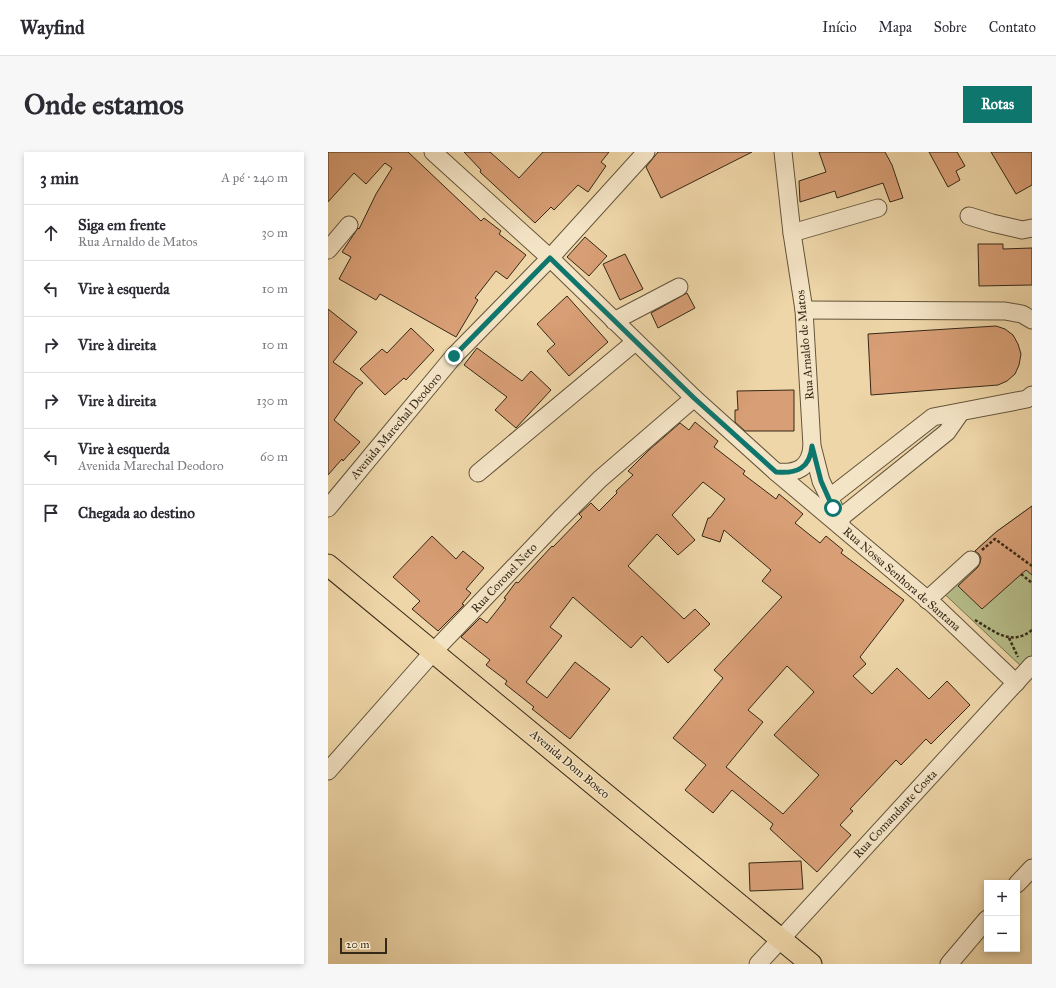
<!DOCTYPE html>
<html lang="pt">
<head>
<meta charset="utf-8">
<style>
	:root { --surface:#fff; --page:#f7f7f7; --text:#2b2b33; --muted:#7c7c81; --line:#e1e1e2; --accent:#0f766e }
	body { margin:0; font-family:"IM FELL Great Primer",serif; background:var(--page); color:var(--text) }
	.controls { position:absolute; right:12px; bottom:12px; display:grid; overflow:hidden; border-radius:0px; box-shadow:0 2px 6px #0003 }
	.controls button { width:36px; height:36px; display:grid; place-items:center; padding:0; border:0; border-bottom:1px solid var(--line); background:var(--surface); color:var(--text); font:20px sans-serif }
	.scale { position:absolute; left:12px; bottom:10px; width:47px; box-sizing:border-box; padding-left:4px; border:2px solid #352817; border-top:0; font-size:11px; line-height:14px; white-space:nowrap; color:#352817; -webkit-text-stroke:3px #f4e4c6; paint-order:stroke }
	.stop { position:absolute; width:12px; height:12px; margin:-9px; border:3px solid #0f766e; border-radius:50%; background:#fff }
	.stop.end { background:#0f766e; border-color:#fff; box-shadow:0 1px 4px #0008 }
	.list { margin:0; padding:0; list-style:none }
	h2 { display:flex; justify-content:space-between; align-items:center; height:52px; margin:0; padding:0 16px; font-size:17px }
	h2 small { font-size:13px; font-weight:400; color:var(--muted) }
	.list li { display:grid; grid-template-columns:26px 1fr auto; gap:12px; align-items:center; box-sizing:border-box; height:56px; padding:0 16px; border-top:1px solid var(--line) }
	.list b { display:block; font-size:15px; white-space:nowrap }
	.list p { margin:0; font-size:13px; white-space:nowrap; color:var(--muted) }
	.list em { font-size:13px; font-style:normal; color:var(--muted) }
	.icon { flex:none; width:22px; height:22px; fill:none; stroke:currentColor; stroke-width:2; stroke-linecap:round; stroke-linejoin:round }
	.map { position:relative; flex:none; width:704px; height:812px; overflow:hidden; border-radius:0px }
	header { display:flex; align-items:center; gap:24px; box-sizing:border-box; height:56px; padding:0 20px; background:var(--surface); border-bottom:1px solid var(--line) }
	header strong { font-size:19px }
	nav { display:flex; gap:22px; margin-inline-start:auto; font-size:14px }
	.intro { display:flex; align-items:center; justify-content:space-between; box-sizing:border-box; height:96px; padding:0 24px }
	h1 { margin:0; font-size:28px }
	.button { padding:10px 18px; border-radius:0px; background:var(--accent); color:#fff; font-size:14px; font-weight:700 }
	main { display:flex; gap:24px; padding:0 24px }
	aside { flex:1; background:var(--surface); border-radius:0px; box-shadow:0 2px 6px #0003 }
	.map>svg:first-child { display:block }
	.green { fill:#b6be89; stroke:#767350 }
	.building { fill:#d89e75; stroke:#352817; fill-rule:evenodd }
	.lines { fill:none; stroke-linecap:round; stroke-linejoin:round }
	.minor-casing { stroke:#63543b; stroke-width:19 }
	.major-casing { stroke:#352817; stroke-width:23 }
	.path { stroke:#352817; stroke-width:2.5; stroke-dasharray:3 2; stroke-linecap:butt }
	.minor { stroke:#f4e4c6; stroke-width:17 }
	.major { stroke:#eed6a8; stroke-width:21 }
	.route { stroke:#0f766e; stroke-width:5 }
	.labels { text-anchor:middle; stroke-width:3; stroke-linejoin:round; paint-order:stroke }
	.street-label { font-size:12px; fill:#352817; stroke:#f4e4c6 }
</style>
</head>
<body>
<header>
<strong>Wayfind</strong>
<nav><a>Início</a><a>Mapa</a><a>Sobre</a><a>Contato</a></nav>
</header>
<div class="intro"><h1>Onde estamos</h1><a class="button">Rotas</a></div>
<main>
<aside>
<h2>3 min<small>A pé · 240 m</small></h2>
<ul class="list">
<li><svg class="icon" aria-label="ahead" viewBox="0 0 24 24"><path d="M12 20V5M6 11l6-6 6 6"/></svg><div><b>Siga em frente</b><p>Rua Arnaldo de Matos</p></div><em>30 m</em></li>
<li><svg class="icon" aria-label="left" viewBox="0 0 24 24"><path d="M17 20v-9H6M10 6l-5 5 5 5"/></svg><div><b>Vire à esquerda</b></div><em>10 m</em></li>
<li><svg class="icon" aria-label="right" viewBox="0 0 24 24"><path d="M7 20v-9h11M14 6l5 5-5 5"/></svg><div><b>Vire à direita</b></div><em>10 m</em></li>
<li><svg class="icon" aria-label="right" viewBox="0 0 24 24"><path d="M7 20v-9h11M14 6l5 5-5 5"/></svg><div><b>Vire à direita</b></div><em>130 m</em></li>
<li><svg class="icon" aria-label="left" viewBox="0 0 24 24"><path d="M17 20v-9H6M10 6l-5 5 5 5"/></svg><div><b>Vire à esquerda</b><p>Avenida Marechal Deodoro</p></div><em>60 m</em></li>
<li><svg class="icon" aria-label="arrive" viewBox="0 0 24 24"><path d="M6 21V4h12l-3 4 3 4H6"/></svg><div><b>Chegada ao destino</b></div></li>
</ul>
</aside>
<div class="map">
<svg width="704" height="812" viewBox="0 0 704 812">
	<rect width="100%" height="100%" fill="#eed6a8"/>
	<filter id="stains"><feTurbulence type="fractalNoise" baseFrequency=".005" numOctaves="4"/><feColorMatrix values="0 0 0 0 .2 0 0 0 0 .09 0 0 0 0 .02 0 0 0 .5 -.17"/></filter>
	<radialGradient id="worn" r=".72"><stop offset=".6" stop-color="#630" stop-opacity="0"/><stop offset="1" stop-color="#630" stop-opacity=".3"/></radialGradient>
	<path class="green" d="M 704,354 L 704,504 L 694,515 L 608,434 L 668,380 Z"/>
	<g class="building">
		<path d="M 0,0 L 80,0 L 153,69 L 156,66 L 173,79 L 171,82 L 198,103 L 179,127 L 168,119 L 147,146 L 150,148 L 128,185 L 52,142 L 48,148 L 11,127 L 23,105 L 14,100 L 30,76 L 31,77 L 48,42 L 64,16 L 57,11 L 38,32 L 26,21 L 0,50 Z"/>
		<path d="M 136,0 L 162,0 L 191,26 L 215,0 L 281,0 L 273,10 L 278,14 L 260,40 L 250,33 L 226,58 L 223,55 L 207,71 L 152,20 L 153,18 Z"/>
		<path d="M 330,0 L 424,0 L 333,46 L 318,15 Z"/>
		<path d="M 491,0 L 557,0 L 564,13 L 575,46 L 562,50 L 555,31 L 509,46 L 507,39 L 472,50 L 471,29 L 498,20 Z"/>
		<path d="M 601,0 L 629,0 L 637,14 L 628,19 L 632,28 L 620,35 Z"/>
		<path d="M 663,0 L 704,0 L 704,33 L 688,42 Z"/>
		<path d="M 257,85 L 279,104 L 261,124 L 239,105 Z"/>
		<path d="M 650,92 L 675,92 L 675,97 L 704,96 L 704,133 L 651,134 Z"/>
		<path d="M 297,102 L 315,137 L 292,148 L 275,112 Z"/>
		<path d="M 359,141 L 367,156 L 330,176 L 323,161 Z"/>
		<path d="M 239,144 L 280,190 L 241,224 L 219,199 L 227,192 L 209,172 Z"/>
		<path d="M 0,157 L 29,180 L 5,210 L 35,231 L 29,236 L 6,268 L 32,290 L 15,309 L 14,307 L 0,323 Z"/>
		<path d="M 668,174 L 677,177 L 685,183 L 690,192 L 693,202 L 691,213 L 687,222 L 679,229 L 670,233 L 543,243 L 540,182 Z"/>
		<path d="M 83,176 L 106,198 L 78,228 L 76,226 L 57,243 L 32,217 L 54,197 L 59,201 Z"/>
		<path d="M 149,196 L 194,229 L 203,219 L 223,238 L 188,276 L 167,258 L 179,245 L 136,213 Z"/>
		<path d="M 466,238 L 466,279 L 417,279 L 407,270 L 407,258 L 410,258 L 409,239 Z"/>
		<path d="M 367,270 L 390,289 L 386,295 L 417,319 L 415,322 L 448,347 L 451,342 L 475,362 L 467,371 L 492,391 L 498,384 L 515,398 L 513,401 L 576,448 L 532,505 L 538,512 L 525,524 L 544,542 L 569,516 L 601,547 L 619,529 L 642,553 L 603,592 L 598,587 L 573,613 L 568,608 L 522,657 L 525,659 L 512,673 L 523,683 L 489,720 L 442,677 L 445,672 L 404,638 L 385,661 L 357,638 L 378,613 L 345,586 L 395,526 L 386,518 L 454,445 L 434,429 L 443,418 L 396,378 L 392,390 L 374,384 L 380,366 L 382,366 L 397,347 L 375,330 L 344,363 L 367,388 L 350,403 L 329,382 L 300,414 L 356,467 L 367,457 L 382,472 L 340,511 L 314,484 L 303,496 L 245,445 L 222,475 L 234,484 L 198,530 L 219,546 L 247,510 L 282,537 L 242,587 L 204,557 L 206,555 L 177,532 L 179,529 L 158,513 L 162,508 L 133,485 L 152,466 L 159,471 L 178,447 L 176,446 L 188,430 L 190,431 L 224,394 L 225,395 L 254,365 L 251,362 L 263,351 L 271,359 L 289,341 L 288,339 L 305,323 L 300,319 L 321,298 L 352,271 L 361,278 ZM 459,514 L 486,540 L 446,583 L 491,623 L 455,662 L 398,615 L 435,570 L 420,558 Z"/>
		<path d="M 704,354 L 704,423 L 698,418 L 654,457 L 630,434 L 650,415 L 652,411 L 653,406 L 651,402 L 647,399 L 668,380 Z"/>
		<path d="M 104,384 L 128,407 L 135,399 L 156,416 L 138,437 L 143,441 L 134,452 L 136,453 L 110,479 L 84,457 L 92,449 L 65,425 Z"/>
		<path d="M 473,709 L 475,737 L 422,739 L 421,711 Z"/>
	</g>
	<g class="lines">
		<g class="minor-casing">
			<g id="minor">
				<path d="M 105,0 L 222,106 L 366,246 L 448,320 L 607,454 L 688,531"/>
				<path d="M 455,0 L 464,81 L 476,158 L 484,294 L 493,329 L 513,370"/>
				<path d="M 641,64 L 664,71 L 694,78 L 704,76"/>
				<path d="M 464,81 L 550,56"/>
				<path d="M 0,98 L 21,73"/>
				<path d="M 476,158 L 677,159 L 694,162 L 704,168"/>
				<path d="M 286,169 L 351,135"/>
				<path d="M 448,320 C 469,322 482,316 484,294"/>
				<path d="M 150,321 L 307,190"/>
				<path d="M 501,346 L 605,265 L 699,247 L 704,243"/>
				<path d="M 0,356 L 126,204 L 222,106 L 318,0"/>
				<path d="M 511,367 L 619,280 L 633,260"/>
				<path d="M 599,448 L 643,408"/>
				<path d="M 0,619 L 106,499 L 232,367 L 272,327 L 366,246"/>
				<path d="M 689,732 L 704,716"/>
				<path d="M 430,812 L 704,513"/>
				<path d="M 621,812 L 659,767"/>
			</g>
		</g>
		<g class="major-casing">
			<path id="major" d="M 0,413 L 483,812"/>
		</g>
		<g class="path">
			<path d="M 654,398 L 667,387 L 704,414"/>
			<path d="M 693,422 L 704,431"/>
			<path d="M 647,468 C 666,479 683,495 704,478"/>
			<path d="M 681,486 L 690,505"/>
		</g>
		<use href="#minor" class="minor"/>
		<use href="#major" class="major"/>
	</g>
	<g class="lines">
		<path class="route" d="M 126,204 L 222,106 L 366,246 L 448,320 C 469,322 482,316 484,294 L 493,329 L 505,356"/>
	</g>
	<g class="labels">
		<g class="street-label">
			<text transform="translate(477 193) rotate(-95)" y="4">Rua Arnaldo de Matos</text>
			<text transform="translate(68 274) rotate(-50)" y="4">Avenida Marechal Deodoro</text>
			<text transform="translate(176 426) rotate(-47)" y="4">Rua Coronel Neto</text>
			<text transform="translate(574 427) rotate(41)" y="4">Rua Nossa Senhora de Santana</text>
			<text transform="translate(242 612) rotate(40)" y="4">Avenida Dom Bosco</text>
			<text transform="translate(567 662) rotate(-47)" y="4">Rua Comandante Costa</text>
		</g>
	</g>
	<rect width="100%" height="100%" filter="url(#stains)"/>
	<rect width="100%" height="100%" fill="url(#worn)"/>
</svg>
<div class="controls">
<button>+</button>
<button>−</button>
</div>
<div class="scale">20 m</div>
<div class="stop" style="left:505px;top:356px"></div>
<div class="stop end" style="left:126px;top:204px"></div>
</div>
</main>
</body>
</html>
